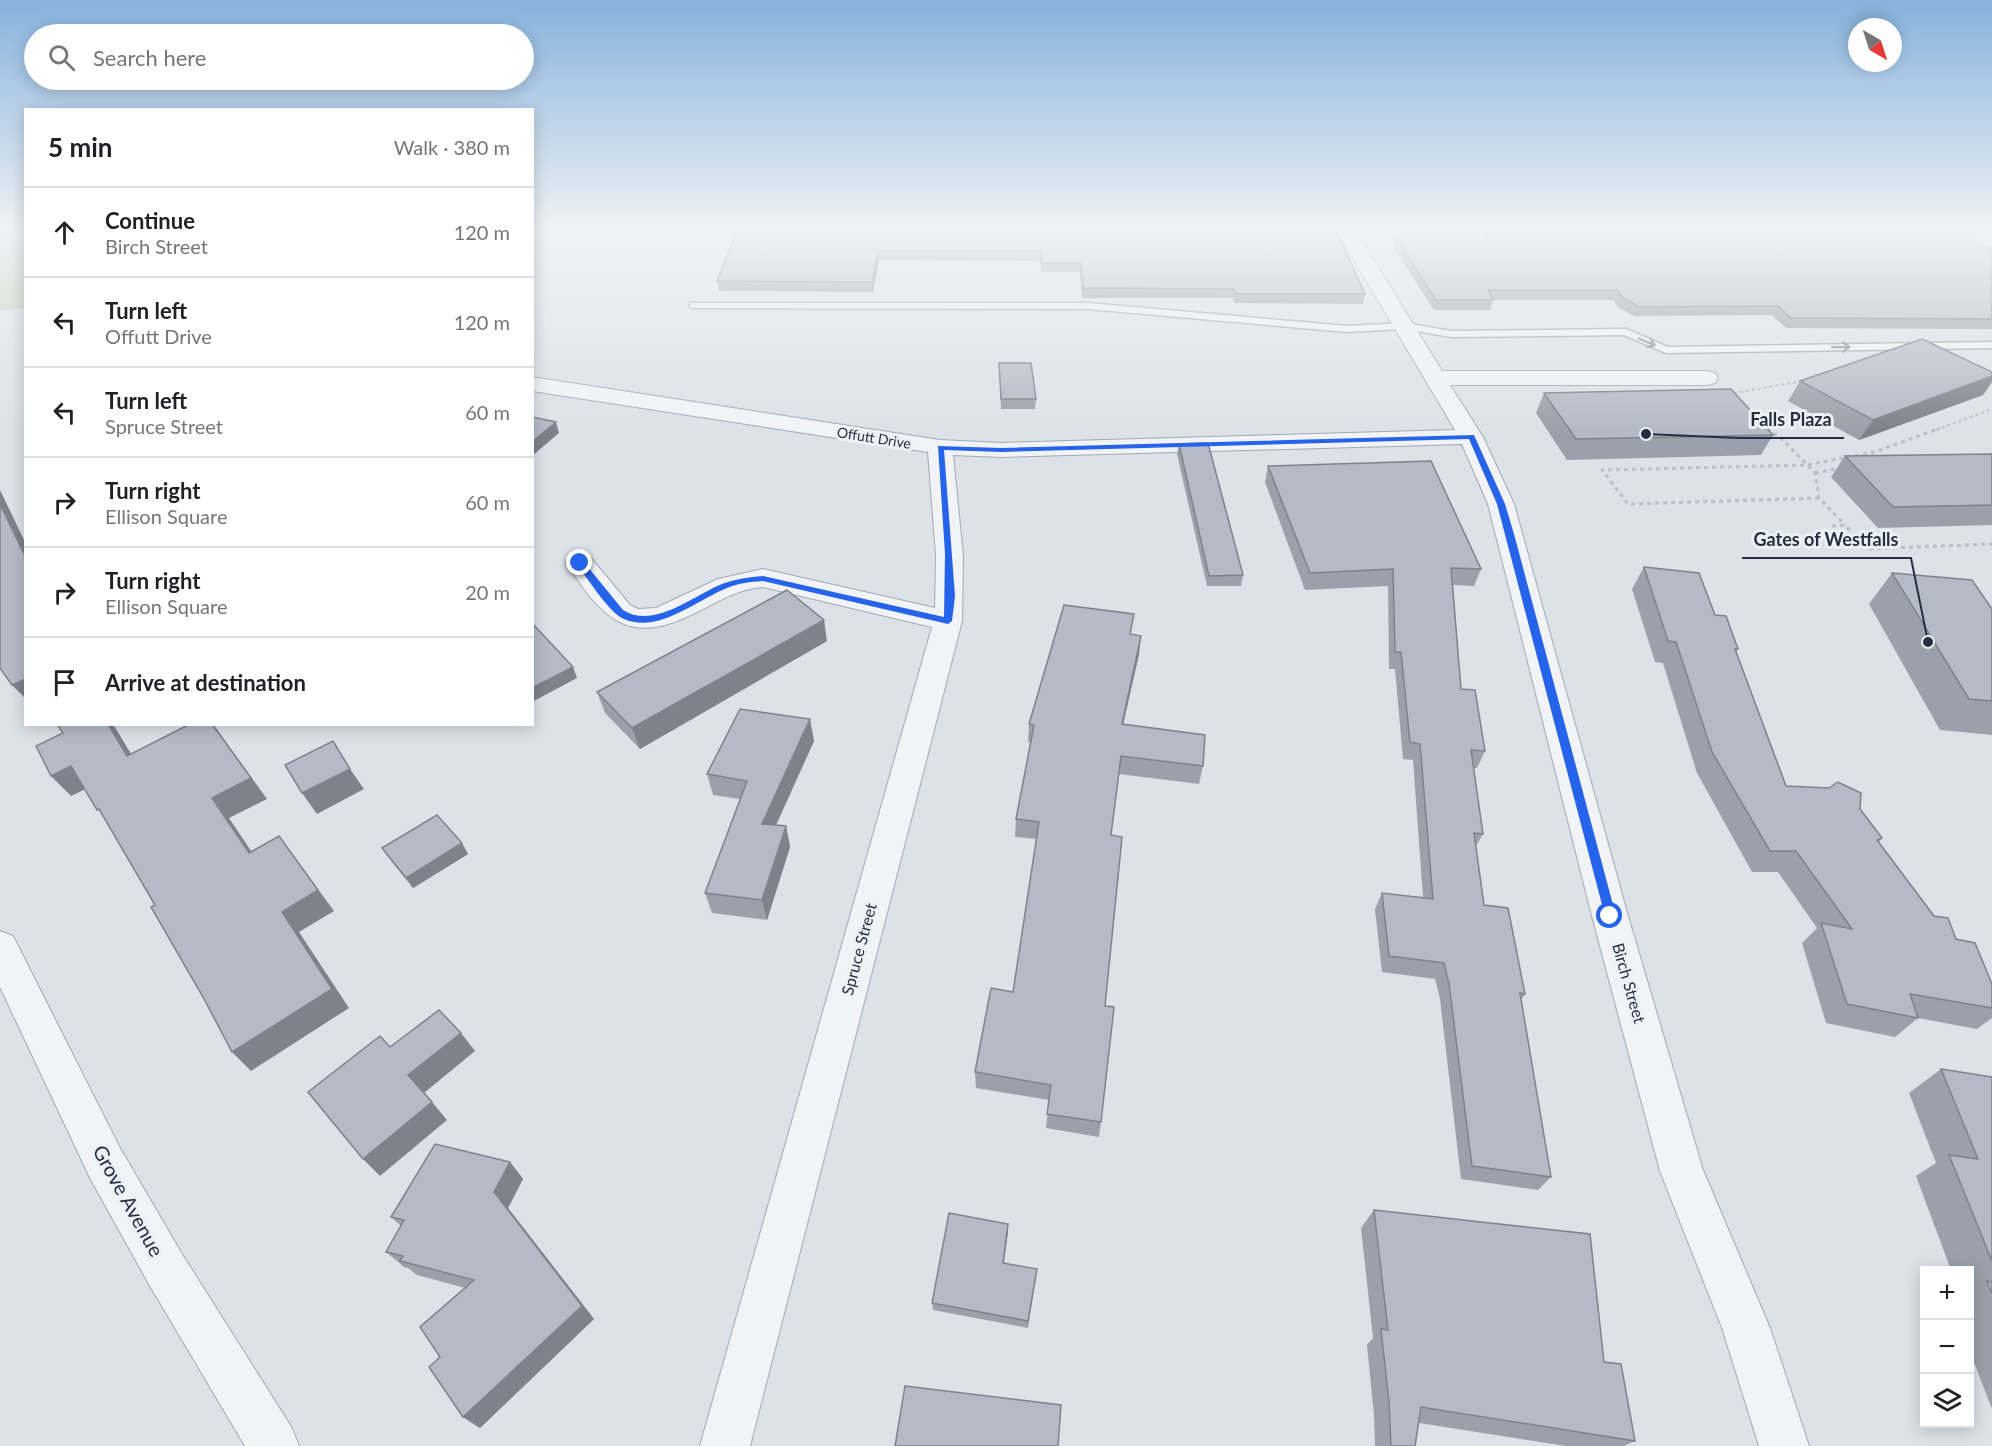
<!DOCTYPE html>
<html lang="en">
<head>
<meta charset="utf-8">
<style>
	:root { --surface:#fff; --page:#f2f2f2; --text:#202124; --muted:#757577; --line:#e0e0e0 }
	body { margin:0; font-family:Lato,sans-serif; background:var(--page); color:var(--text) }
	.controls { position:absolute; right:18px; bottom:18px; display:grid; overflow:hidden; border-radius:0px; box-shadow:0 3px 15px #0003 }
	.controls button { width:54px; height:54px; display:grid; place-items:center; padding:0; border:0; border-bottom:2px solid var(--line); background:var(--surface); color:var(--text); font:30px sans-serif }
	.compass { position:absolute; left:1848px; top:18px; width:54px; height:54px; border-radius:50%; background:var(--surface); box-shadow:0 3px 15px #0003; rotate:141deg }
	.stop { position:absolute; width:18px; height:18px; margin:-14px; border:4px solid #2563eb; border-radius:50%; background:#fff }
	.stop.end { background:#2563eb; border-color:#fff; box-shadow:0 2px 6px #0008 }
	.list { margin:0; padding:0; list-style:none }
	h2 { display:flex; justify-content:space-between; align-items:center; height:78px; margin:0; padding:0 24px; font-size:26px }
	h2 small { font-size:20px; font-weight:400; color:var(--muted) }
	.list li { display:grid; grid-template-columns:39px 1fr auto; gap:18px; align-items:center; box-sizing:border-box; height:90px; padding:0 24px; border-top:2px solid var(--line) }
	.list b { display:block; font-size:22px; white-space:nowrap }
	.list p { margin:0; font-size:20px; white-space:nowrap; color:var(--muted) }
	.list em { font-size:20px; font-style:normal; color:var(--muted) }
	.icon { flex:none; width:33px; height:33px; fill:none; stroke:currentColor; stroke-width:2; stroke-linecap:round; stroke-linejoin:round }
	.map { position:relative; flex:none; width:1992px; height:1446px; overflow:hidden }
	.search { position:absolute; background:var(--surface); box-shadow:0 3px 15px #0003; left:24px; top:24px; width:510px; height:66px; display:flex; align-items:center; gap:15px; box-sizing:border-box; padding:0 21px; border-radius:33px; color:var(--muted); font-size:22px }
	.panel { position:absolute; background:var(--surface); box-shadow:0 3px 15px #0003; left:24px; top:108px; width:510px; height:618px; border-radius:0px }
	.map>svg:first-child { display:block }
	.green { fill:#c3d4be }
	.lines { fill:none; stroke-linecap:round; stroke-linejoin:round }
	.service-casing { stroke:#a2a9b3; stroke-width:3 }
	.minor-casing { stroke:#a2a9b3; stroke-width:2 }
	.path-far1 { stroke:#bcc0c8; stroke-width:2; stroke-dasharray:3 3; stroke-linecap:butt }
	.path { stroke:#bcc0c8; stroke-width:3; stroke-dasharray:4 4; stroke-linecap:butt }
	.service { fill:#f1f3f7; fill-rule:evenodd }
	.minor { fill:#f1f3f7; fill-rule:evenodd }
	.wall { fill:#9ba1aa }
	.shaded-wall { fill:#7e838b }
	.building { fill:#b4bbc6; stroke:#7e838b; stroke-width:1.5 }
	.oneway { stroke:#8b919c }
	.route { fill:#2563eb }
	.labels { text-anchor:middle; stroke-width:6; stroke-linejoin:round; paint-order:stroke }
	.far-street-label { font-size:14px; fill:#252f41; stroke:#edf1f6 }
	.street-label { font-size:16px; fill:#252f41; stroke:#edf1f6 }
	.near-street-label { font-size:20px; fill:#252f41; stroke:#edf1f6 }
	.leader { fill:none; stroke:#252f41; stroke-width:2 }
	.callout-dot { fill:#252f41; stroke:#edf1f6; stroke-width:2 }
	.callout-label { font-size:18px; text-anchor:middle; font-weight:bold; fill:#252f41; stroke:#edf1f6; stroke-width:6; stroke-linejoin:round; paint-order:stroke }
</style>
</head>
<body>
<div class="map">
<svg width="1992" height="1446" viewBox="0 0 1992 1446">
	<rect width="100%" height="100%" fill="#dde2e9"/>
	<path class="green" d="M 0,228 L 25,228 L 25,308 L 0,311 Z"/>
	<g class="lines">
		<g class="service-casing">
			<g id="service">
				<path d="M 1987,234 L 1992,234 L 1992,241 L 1987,238 Z"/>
				<path d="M 690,303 L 1088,303 L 1347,326 L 1405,323 L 1451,331 L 1626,329 L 1668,347 L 1992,342 L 1992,348 L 1666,353 L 1624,335 L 1451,337 L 1405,329 L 1347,332 L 1088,309 L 693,308 L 690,307 Z"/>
			</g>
		</g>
		<g class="minor-casing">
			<g id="minor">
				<path d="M 1335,228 L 1354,228 L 1442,371 L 1707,371 L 1715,373 L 1718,378 L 1715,383 L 1707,385 L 1450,385 L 1483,437 L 1514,504 L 1628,916 L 1703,1170 L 1770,1328 L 1809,1446 L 1759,1446 L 1722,1328 L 1660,1171 L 1592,916 L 1488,504 L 1462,444 L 1001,457 L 953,455 L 963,556 L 962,621 L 750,1446 L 700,1446 L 932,627 L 763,587 C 737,589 718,602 695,613 C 628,647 603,619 566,563 L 570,557 L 580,554 L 590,557 L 630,605 L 638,609 L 656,608 L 718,579 L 763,569 L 935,608 L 936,556 L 928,452 L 532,391 L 532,377 L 940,440 L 1001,443 L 1455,430 Z"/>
				<path d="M 0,931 L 13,936 L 120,1148 L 182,1254 L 292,1428 L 299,1446 L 245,1446 L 150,1286 L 90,1178 L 0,987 Z"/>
			</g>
		</g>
		<g class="path-far1">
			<path d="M 23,228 L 26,234"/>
			<path d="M 1734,393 L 1803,381"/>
			<path d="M 1765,427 L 1769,430"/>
			<path d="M 1936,430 L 1992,409"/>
		</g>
		<g class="path">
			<path d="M 1767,428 L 1783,440 L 1815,473 L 1819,498 L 1845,525"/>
			<path d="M 1815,473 L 1841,468"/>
			<path d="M 1819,498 L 1628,504 L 1602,470 L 1807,465 L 1875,452 L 1940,428"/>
			<path d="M 1832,526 L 1845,525 L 1866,549 L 1992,544"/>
		</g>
		<use href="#service" class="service"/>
		<use href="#minor" class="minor"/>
	</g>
	<g class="wall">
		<path d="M 738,228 L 1207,232 L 1365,294 L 1363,304 L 1234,303 L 1233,298 L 1082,298 L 1080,272 L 1041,272 L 1040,261 L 879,260 L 873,292 L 719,291 L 717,281 Z"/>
		<path d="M 1484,231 L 1992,251 L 1992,329 L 1786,328 L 1772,315 L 1634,316 L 1619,308 L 1613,300 L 1493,300 L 1490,310 L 1434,310 L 1394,248 L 1396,238 L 1482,238 Z"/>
		<path d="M 999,363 L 1036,399 L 1035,409 L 1001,409 Z"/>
		<path d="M 1992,372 L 1992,382 L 1983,395 L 1859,440 L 1788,401 L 1800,381 Z"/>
		<path d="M 1544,393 L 1773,435 L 1761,455 L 1567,460 L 1536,413 Z"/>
		<path d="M 1179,444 L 1243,575 L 1241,586 L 1207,586 L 1177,454 Z"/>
		<path d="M 1992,454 L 1992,525 L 1878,528 L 1831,477 L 1845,456 Z"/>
		<path d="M 1268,466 L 1481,569 L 1474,586 L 1453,585 L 1461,689 L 1485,751 L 1477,768 L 1473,768 L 1483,834 L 1476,846 L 1484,905 L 1525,994 L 1521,1000 L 1551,1177 L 1538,1190 L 1461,1179 L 1440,999 L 1435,979 L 1382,972 L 1375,909 L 1382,893 L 1423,897 L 1413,760 L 1403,759 L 1395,669 L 1389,669 L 1388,586 L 1305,590 L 1265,482 Z"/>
		<path d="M 1644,567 L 1715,615 L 1738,649 L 1736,652 L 1786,786 L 1860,809 L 1882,838 L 1879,842 L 1934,916 L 1956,939 L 1992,984 L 1992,1018 L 1977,1029 L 1918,1018 L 1895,1037 L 1826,1023 L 1802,943 L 1817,928 L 1778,872 L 1752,872 L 1697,773 L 1663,663 L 1655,662 L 1632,589 Z"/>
		<path d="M 1892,573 L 1992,609 L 1992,735 L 1940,730 L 1869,604 Z"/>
		<path d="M 1131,634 L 1139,654 L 1123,725 L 1203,766 L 1199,784 L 1119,774 L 1111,835 L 1101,1122 L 1099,1137 L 1046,1128 L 1049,1100 L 976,1088 L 975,1072 L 1013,992 L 1037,839 L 1015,837 L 1016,819 L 1031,742 L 1028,742 L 1029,724 Z"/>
		<path d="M 827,641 L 640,749 L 605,713 L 597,692 Z"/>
		<path d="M 814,741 L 776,825 L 786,826 L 790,847 L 767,920 L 712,913 L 705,893 L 740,799 L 713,795 L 707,774 Z"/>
		<path d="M 382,848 L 468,854 L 413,888 L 389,858 Z"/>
		<path d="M 1941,1069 L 1992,1077 L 1992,1409 L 1970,1352 L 1970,1270 L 1951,1270 L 1916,1176 L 1936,1163 L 1909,1093 Z"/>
		<path d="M 510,1162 L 523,1179 L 508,1208 L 594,1319 L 480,1428 L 463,1417 L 440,1357 L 465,1288 L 417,1275 L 408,1268 L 404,1267 L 386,1252 L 401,1226 L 391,1217 Z"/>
		<path d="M 1374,1210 L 1604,1362 L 1635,1441 L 1624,1446 L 1566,1446 L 1419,1423 L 1415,1446 L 1375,1446 L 1374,1416 L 1367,1345 L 1373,1338 L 1361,1228 Z"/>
		<path d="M 1008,1232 L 1004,1263 L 1036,1276 L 1028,1328 L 933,1310 L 932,1303 Z"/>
	</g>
	<g class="shaded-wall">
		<path d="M 878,251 L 879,260 L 873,292 L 872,282 Z"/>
		<path d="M 1992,376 L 1992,382 L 1983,395 L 1859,440 L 1873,420 Z"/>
		<path d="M 556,422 L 559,433 L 532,456 L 532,442 Z"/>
		<path d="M 0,490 L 26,544 L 26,558 L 0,504 Z"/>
		<path d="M 824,620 L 827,641 L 640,749 L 632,728 Z"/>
		<path d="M 1141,636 L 1139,654 L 1119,742 L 1122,724 Z"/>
		<path d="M 573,667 L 577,678 L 532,702 L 532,688 Z"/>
		<path d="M 26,679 L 26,699 L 12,685 Z"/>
		<path d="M 810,719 L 814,741 L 767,845 L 762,824 Z"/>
		<path d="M 108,724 L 113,724 L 145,777 L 127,756 Z"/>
		<path d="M 213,724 L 267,799 L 229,818 L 266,873 L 249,853 L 212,798 Z"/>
		<path d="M 71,766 L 90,787 L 71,796 L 51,776 Z"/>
		<path d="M 350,769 L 364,789 L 317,814 L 302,793 Z"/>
		<path d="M 786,826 L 790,847 L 767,920 L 762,900 Z"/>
		<path d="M 279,836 L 334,911 L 299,932 L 349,1008 L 251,1071 L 232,1052 L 282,912 Z"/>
		<path d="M 462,843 L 468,854 L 413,888 L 406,878 Z"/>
		<path d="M 461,1033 L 475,1051 L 424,1093 L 408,1075 Z"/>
		<path d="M 432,1102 L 447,1120 L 380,1176 L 363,1159 Z"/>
		<path d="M 510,1162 L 523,1179 L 508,1208 L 594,1319 L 480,1428 L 463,1417 L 494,1192 Z"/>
		<path d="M 1008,1224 L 1008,1232 L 1002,1270 L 1003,1263 Z"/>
	</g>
	<g class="building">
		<path d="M 738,228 L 1207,228 L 1207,232 L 1337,232 L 1365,294 L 1236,294 L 1234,289 L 1083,288 L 1081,263 L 1041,263 L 1041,251 L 878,251 L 872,282 L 717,281 Z"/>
		<path d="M 1484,231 L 1967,232 L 1992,251 L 1992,319 L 1791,318 L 1778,306 L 1639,307 L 1623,298 L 1617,290 L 1488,290 L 1493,300 L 1436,300 L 1396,238 L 1489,238 Z"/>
		<path d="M 1922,339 L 1992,372 L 1992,376 L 1873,420 L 1800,381 Z"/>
		<path d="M 999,363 L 1031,363 L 1036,399 L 1001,399 Z"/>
		<path d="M 1731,389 L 1773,435 L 1576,439 L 1544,393 Z"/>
		<path d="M 532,417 L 556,422 L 532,442 Z"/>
		<path d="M 1208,443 L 1243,575 L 1209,576 L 1179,444 Z"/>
		<path d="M 1992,454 L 1992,505 L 1893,507 L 1845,456 Z"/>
		<path d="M 1431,461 L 1481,569 L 1451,568 L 1461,689 L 1475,690 L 1485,751 L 1471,750 L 1483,834 L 1474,833 L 1484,905 L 1508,908 L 1525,994 L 1520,993 L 1551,1177 L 1472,1166 L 1449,984 L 1444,963 L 1389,956 L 1382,893 L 1433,899 L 1420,744 L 1410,742 L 1401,652 L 1395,652 L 1393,569 L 1310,573 L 1268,466 Z"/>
		<path d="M 0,504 L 26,558 L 26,679 L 12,685 L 0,668 Z"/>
		<path d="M 1644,567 L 1699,573 L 1715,615 L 1726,616 L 1738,649 L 1735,649 L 1786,786 L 1829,788 L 1838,782 L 1861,793 L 1860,809 L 1882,838 L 1877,840 L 1934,916 L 1948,918 L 1956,939 L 1975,943 L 1992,984 L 1992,1008 L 1910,994 L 1918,1018 L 1847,1004 L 1821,923 L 1852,929 L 1796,851 L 1770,851 L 1712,752 L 1676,642 L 1668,641 Z"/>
		<path d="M 1892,573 L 1972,580 L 1992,609 L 1992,701 L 1969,699 Z"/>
		<path d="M 787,590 L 824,620 L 632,728 L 597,692 Z"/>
		<path d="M 1064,605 L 1134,614 L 1130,634 L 1141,636 L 1122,724 L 1205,735 L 1203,766 L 1121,756 L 1111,835 L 1122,837 L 1105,1006 L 1114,1007 L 1101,1122 L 1047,1114 L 1051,1085 L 975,1072 L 991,988 L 1013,992 L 1039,822 L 1016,819 L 1034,725 L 1029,724 Z"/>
		<path d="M 532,623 L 573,667 L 532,688 Z"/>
		<path d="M 740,709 L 810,719 L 762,824 L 786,826 L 762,900 L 705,893 L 747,781 L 707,774 Z"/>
		<path d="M 57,724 L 108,724 L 127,756 L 190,724 L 212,724 L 251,778 L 212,798 L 249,853 L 279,836 L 318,890 L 282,912 L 332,989 L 232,1052 L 203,997 L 151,907 L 155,905 L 99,809 L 97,810 L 71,766 L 51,776 L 36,746 L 63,733 Z"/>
		<path d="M 333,741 L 350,769 L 302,793 L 285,765 Z"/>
		<path d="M 437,815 L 462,843 L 406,878 L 382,848 Z"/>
		<path d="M 439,1010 L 461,1033 L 408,1075 L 432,1102 L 363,1159 L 308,1092 L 380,1036 L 390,1047 Z"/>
		<path d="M 1941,1069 L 1992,1077 L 1992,1261 L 1949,1155 L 1978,1159 Z"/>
		<path d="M 435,1144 L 510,1162 L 494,1192 L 582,1306 L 463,1417 L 429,1367 L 440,1357 L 420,1327 L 474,1280 L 400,1261 L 403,1256 L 386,1252 L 404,1220 L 391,1217 Z"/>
		<path d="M 1374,1210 L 1590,1234 L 1604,1362 L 1621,1364 L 1635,1441 L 1421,1407 L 1415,1446 L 1391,1446 L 1389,1402 L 1381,1329 L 1388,1330 Z"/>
		<path d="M 949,1213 L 1008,1224 L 1003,1263 L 1037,1269 L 1028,1321 L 932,1303 Z"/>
		<path d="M 1987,1281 L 1992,1282 L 1992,1294 Z"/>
		<path d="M 905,1386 L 1061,1405 L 1058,1446 L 895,1446 Z"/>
	</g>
	<defs><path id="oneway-shaft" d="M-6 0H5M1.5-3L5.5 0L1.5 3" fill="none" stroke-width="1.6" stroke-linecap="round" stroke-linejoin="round" transform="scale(1.5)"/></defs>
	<g class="oneway">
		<use href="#oneway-shaft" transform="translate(1647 342) rotate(23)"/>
		<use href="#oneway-shaft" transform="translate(1841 347) rotate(-1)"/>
	</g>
	<linearGradient id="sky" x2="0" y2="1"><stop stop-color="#86b2dd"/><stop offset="0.53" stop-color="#f0f2f5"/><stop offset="1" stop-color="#f0f2f5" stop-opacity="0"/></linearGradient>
	<rect width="1992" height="431" fill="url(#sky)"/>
	<path class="route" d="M 1474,435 L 1505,504 L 1514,534 L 1616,916 L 1610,921 L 1605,916 L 1497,504 L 1469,439 L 1001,452 L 944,450 L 955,596 L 952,621 L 948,624 L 763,581 C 750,582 739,583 727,588 C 697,600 658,634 624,619 C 609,613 586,576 576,563 L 583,561 L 623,610 C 654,630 694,595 722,584 C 736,579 749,577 763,576 L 944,617 L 945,554 L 938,446 L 1001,448 Z"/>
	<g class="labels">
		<g class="far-street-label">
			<text transform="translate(874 438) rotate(9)" y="5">Offutt Drive</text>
		</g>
		<g class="street-label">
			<text transform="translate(859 949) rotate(-75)" y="6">Spruce Street</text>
			<text transform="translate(1629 983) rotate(74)" y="6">Birch Street</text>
		</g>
		<g class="near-street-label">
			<text transform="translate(128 1201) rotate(61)" y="7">Grove Avenue</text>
		</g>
	</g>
	<path class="leader" d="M1646 434L1738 438H1844M1928 642L1911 558H1742"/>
	<g class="callout-dot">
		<circle cx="1646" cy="434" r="6"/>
		<circle cx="1928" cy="642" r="6"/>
	</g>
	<g class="callout-label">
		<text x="1791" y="426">Falls Plaza</text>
		<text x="1826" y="546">Gates of Westfalls</text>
	</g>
</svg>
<div class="controls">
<button>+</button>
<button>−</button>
<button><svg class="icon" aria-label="layers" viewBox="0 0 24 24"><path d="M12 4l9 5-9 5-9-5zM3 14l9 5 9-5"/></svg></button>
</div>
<svg class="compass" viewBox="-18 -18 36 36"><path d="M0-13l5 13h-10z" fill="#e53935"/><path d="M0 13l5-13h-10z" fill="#757577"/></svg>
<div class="stop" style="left:1610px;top:916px"></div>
<div class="stop end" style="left:580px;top:563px"></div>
<div class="search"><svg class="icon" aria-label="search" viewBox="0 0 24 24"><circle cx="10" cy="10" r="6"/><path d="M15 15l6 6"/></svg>Search here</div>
<section class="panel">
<h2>5 min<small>Walk · 380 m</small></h2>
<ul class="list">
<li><svg class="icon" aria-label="ahead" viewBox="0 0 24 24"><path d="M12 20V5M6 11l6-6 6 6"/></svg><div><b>Continue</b><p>Birch Street</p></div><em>120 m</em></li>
<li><svg class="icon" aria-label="left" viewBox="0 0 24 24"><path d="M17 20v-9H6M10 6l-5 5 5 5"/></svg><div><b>Turn left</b><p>Offutt Drive</p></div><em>120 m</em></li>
<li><svg class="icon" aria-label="left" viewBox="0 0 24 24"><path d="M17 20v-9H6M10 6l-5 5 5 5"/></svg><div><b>Turn left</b><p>Spruce Street</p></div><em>60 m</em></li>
<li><svg class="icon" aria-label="right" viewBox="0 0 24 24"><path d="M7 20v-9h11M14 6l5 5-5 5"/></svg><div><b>Turn right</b><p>Ellison Square</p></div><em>60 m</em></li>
<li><svg class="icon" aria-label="right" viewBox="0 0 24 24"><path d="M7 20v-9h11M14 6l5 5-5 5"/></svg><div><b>Turn right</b><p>Ellison Square</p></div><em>20 m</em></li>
<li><svg class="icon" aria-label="arrive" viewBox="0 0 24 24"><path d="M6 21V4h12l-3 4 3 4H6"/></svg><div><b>Arrive at destination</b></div></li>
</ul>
</section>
</div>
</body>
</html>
